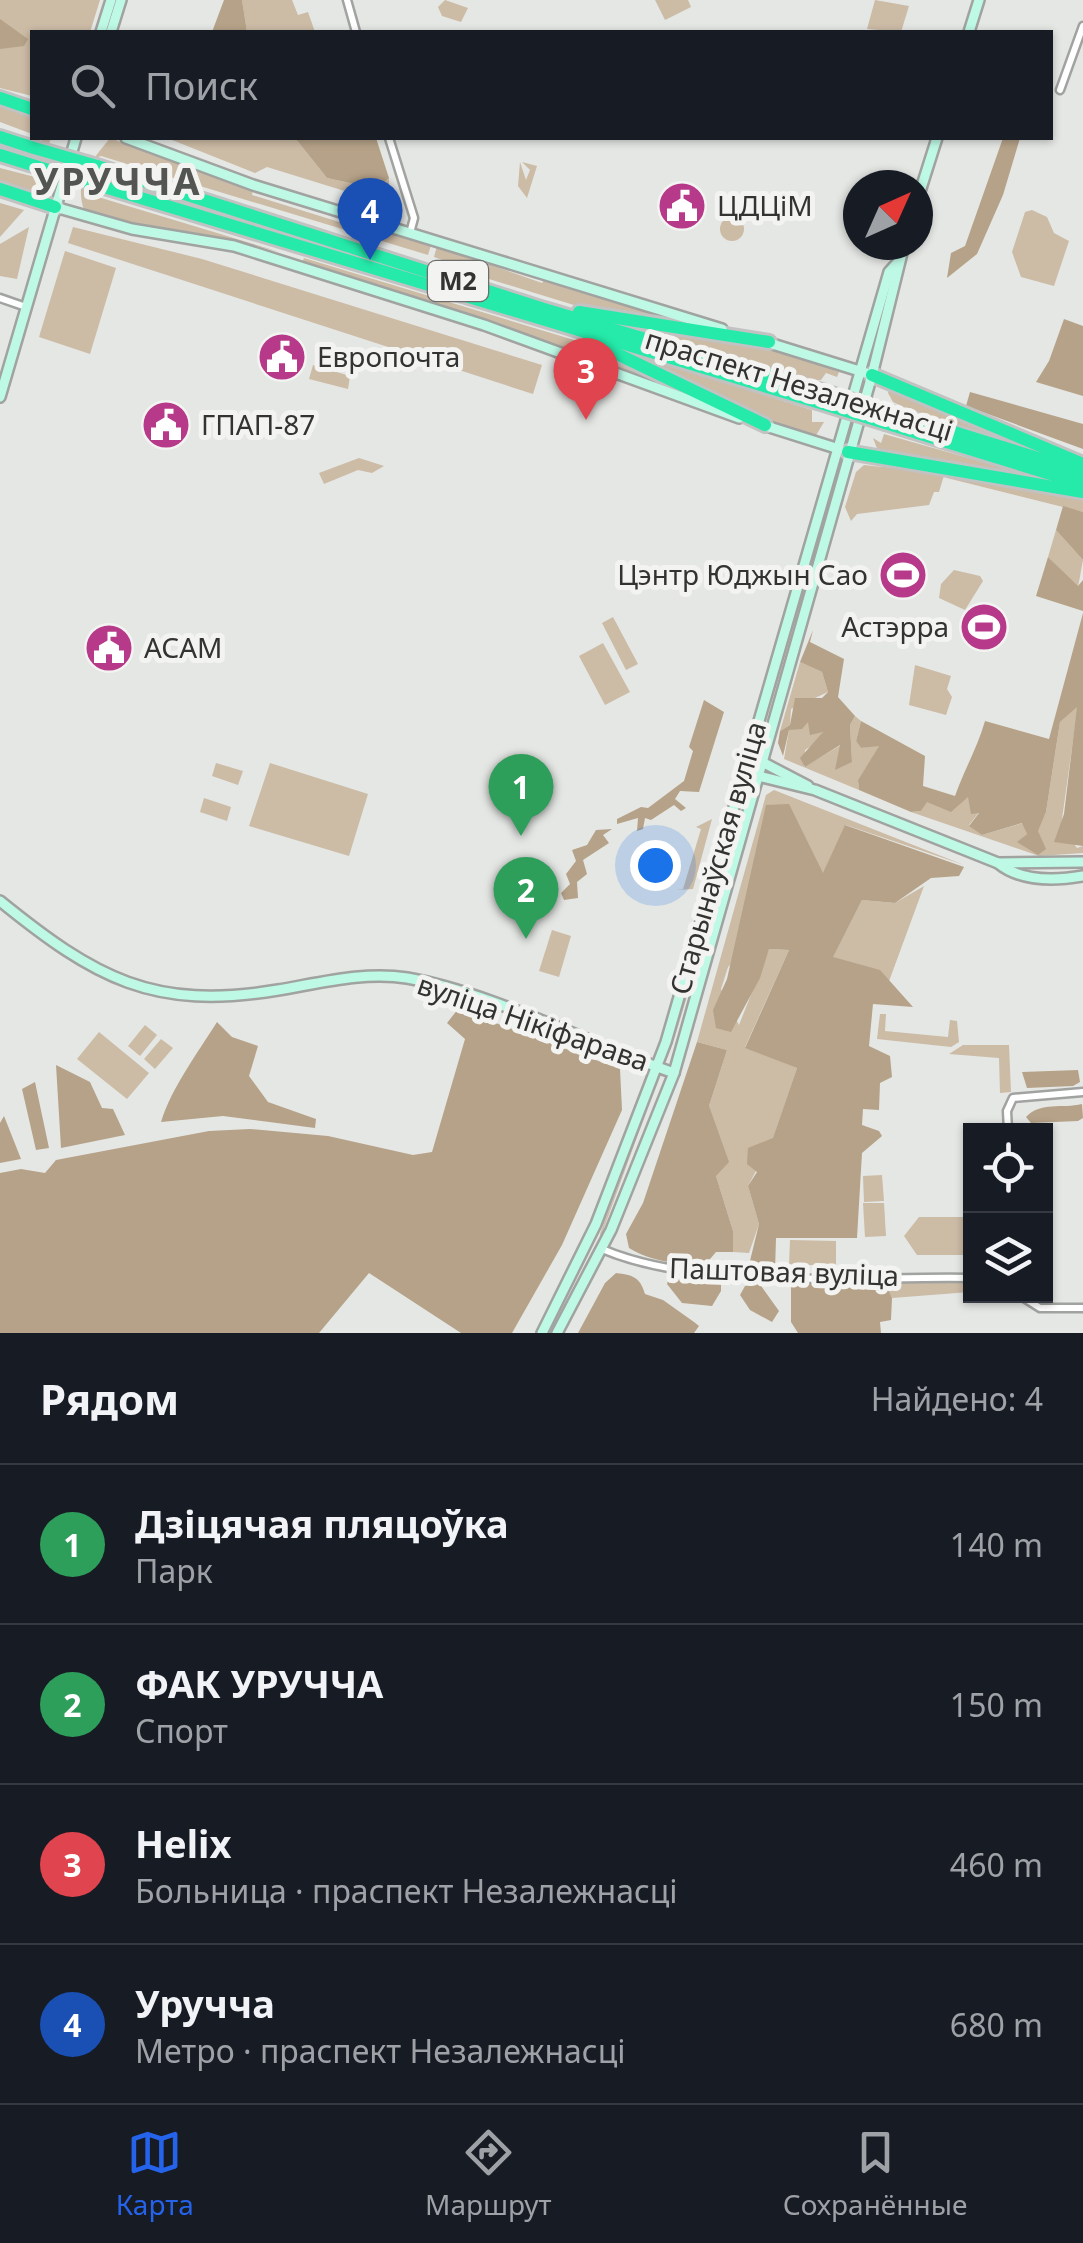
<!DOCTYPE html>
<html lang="ru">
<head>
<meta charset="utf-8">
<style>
	:root { --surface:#171b24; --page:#242831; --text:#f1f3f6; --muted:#9ea1a6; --line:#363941; --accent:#2563eb }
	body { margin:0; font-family:"Noto Sans",sans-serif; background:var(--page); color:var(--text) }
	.controls { position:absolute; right:30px; bottom:30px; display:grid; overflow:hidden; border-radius:0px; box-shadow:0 2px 8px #0004 }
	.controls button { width:90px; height:90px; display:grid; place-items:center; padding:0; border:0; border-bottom:2px solid var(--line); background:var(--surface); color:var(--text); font:50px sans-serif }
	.compass { position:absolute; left:843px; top:170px; width:90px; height:90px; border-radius:50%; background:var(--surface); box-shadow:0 2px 8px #0004; rotate:45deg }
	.you { position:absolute; left:655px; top:865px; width:35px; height:35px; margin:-25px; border:8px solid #fff; border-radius:50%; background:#1a73e8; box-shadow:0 0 0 15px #1a73e833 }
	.badge { display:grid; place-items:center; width:65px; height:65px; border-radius:50%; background:var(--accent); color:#fff; font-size:32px; font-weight:700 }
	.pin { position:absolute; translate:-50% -82px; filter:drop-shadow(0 2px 5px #0008) }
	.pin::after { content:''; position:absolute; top:52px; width:35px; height:30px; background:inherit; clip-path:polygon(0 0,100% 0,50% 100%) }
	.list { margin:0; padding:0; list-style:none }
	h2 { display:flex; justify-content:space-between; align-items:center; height:130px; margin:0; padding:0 40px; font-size:42px }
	h2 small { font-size:32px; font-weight:400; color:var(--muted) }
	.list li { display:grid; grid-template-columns:65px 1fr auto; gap:30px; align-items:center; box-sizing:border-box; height:160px; padding:0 40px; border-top:2px solid var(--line) }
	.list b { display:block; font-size:38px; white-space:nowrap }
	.list p { margin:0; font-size:32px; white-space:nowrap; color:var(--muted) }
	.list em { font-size:32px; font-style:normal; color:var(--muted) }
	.icon { flex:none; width:55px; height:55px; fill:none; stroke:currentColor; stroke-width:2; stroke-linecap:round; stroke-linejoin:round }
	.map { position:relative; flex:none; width:1083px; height:1333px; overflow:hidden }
	.search { position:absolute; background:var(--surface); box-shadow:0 2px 8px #0004; left:30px; right:30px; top:30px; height:110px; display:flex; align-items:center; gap:25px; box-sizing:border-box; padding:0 35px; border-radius:0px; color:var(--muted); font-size:38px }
	.sheet { height:770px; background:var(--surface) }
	nav { display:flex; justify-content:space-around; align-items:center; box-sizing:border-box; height:140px; border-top:2px solid var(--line); background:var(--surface); font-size:28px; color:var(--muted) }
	nav a { display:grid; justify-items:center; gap:5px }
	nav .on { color:var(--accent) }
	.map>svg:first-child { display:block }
	.green { fill:#ccbba5 }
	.forest { fill:#b6a288 }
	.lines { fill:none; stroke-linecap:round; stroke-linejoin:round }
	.street-casing { stroke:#a1a3a0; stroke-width:11 }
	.secondary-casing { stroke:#a1a3a0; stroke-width:14 }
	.highway-casing { stroke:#c2c2c2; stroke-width:18 }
	.street { stroke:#fff; stroke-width:6 }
	.secondary { stroke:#bef9e6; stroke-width:9 }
	.highway { stroke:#25eaaa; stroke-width:12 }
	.highway-bridge-casing { stroke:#c2c2c2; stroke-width:18; stroke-linecap:butt }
	.highway-bridge { stroke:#25eaaa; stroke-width:12 }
	.labels { text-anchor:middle; stroke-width:10; stroke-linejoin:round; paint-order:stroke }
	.shield { fill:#f3f4f2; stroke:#6d6d6c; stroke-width:2.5 }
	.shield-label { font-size:25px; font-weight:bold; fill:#333332 }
	.poi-label { font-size:28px; fill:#333332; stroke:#f3f4f2; text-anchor:start }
	.street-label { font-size:28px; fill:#333332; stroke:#f3f4f2 }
	.district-label { font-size:38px; font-weight:bold; letter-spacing:2.5px; fill:#535552; stroke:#f3f4f2 }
</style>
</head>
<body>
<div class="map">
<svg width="1083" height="1333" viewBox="0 0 1083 1333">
	<rect width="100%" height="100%" fill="#e5e7e4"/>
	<g class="green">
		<path d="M 0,0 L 100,0 L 90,32 L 32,32 L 32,96 L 0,88 Z"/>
		<path d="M 242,0 L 292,0 L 298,15 L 308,12 L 315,32 L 247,32 Z"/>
		<path d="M 445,0 L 468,8 L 461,22 L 442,16 L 438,7 Z"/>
		<path d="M 655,0 L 688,0 L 691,7 L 665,20 Z"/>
		<path d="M 875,0 L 909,6 L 901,32 L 867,29 Z"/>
		<path d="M 0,104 L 32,115 L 32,134 L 0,122 Z"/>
		<path d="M 42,138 L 51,138 L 33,192 L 0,182 L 0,168 L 35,177 Z"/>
		<path d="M 110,138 L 253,190 L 252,195 L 381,235 L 383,230 L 431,245 L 428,255 L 101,156 L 95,158 L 85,193 L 280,252 L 224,238 L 136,227 L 84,210 C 73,178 94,159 110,138 Z"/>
		<path d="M 167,138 L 295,138 L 327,178 L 377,189 L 389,178 L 389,192 L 377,201 L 267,167 L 255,173 Z"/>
		<path d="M 520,162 L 526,180 L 530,170 L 522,162 L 537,166 L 527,198 L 518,186 Z"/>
		<path d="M 0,203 L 24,210 L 0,237 Z"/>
		<path d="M 1032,210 L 1047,217 L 1054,233 L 1069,241 L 1054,286 L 1021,277 L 1012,252 L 1025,212 Z"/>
		<circle cx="732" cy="229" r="12"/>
		<path d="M 29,227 L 17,279 L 0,276 L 0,244 Z"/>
		<path d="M 73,227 L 202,259 L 542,365 L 533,394 L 68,243 Z"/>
		<path d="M 437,246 L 542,283 L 544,280 L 709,327 L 577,306 L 450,267 L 451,263 L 434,257 Z"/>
		<path d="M 65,251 L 116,268 L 90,354 L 39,337 Z"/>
		<path d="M 304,258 L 574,340 L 733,412 L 513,329 L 302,263 Z"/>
		<path d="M 605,318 L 761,344 L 839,372 L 837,377 L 826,373 L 821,380 L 810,381 Z"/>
		<path d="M 615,348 L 812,410 L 812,422 L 824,422 L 815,437 L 774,424 Z"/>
		<path d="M 313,365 L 350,376 L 348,389 L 309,379 Z"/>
		<path d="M 890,385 L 1049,457 L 909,410 L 893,402 L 888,393 Z"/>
		<path d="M 884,434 L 1057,483 L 878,451 L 873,438 L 881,443 Z"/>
		<path d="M 359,458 L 384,466 L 372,473 L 358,470 L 324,484 L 319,473 Z"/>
		<path d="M 864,465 C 893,469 917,466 945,472 L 939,492 L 934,492 L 929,505 L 857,514 L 851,521 L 845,507 L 856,472 Z"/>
		<path d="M 948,473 L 1065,493 L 1083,499 L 1083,512 L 947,478 Z"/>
		<path d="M 1056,530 L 1083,560 L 1078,587 L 1048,557 Z"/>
		<path d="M 954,570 L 980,576 L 983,581 L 965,610 L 939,598 L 941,584 Z"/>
		<path d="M 613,617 L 638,664 L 626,670 L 602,623 Z"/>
		<path d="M 603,643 L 630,692 L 605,705 L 579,656 Z"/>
		<path d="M 800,662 L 822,672 L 828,692 L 791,709 L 790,725 L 780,731 Z"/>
		<path d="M 915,665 L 951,676 L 947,689 L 952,697 L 946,715 L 909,705 Z"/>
		<path d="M 1078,705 L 1061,826 L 1077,848 L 1083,846 L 1083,853 L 1039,856 L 911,812 L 921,811 L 926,802 L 969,796 L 980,811 L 969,825 L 982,835 L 1023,823 L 1027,834 L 1018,842 L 1037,832 L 1046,812 L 1060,722 Z"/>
		<path d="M 855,716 L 861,721 L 856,741 L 861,748 L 880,745 L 858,780 L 859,790 L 784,759 L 789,730 L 808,721 L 823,731 L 820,740 L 805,750 L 804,767 L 841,745 L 852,762 L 850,725 Z"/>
		<path d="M 216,763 L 243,771 L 238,785 L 212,776 Z"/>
		<path d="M 270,763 L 368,794 L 349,856 L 249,826 Z"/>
		<path d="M 774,790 L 964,865 L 846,825 L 823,875 L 728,967 L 721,989 L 739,1025 L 769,949 L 789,950 L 745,1047 L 797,1068 L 773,1139 L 748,1186 L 759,1224 L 749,1253 L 733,1252 L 733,1231 L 716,1176 L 709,1106 L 727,1050 L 697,1042 L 766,795 Z"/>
		<path d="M 740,797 L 728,858 L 674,1040 Z"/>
		<path d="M 204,798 L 231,807 L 227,821 L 200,812 Z"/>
		<path d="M 712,819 L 693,889 L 676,890 L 683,889 L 701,829 L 696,827 Z"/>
		<path d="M 924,886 L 888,984 L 832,958 L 862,900 L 895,903 Z"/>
		<path d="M 552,930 L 571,936 L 559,977 L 539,971 Z"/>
		<path d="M 880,1014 L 886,1014 L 885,1031 L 948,1037 L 950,1020 L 957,1021 L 959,1042 L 951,1047 L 877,1039 Z"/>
		<path d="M 145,1025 L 157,1035 L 140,1056 L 128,1046 Z"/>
		<path d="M 99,1032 L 149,1073 L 127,1099 L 77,1059 Z"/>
		<path d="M 161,1039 L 173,1048 L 155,1069 L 144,1059 Z"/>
		<path d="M 963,1045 L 1009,1045 L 1011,1092 L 1000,1093 L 999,1058 L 949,1054 Z"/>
		<path d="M 653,1093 L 601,1236 L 600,1234 Z"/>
		<path d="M 882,1175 L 884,1201 L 864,1202 L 863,1176 Z"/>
		<path d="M 863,1203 L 884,1203 L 886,1236 L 865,1237 Z"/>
		<path d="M 919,1217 L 970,1217 L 970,1255 L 917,1255 L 904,1236 Z"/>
		<path d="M 790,1240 L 836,1241 L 836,1265 L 789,1265 Z"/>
		<path d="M 885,1281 L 970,1282 L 970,1292 L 892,1298 Z"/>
	</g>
	<g class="forest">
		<path d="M 224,0 L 242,0 L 247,32 L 212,32 Z"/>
		<path d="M 0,19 L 28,39 L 24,46 L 0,49 Z"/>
		<path d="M 295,138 L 376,138 L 389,178 L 377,189 L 327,178 Z"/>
		<path d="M 1003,138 L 1020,138 L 1003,195 L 977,254 L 947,278 L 951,253 L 965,246 Z"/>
		<path d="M 1064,319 L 1083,326 L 1083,396 L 1036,382 L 1049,361 Z"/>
		<path d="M 970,392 L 1083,424 L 1083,449 L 966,406 Z"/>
		<path d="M 1063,506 L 1083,512 L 1083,560 L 1056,530 Z"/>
		<path d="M 1048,557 L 1078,586 L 1083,580 L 1083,611 L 1036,596 Z"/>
		<path d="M 1083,613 L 1083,846 L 1054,842 L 1064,814 L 1077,707 L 1060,722 L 1046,812 L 1038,831 L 1046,849 L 1038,855 L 1017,842 L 1027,834 L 1022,823 L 982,835 L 969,826 L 979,813 L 971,814 L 968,797 L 951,812 L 927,802 L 921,811 L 911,812 L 859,790 L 858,780 L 879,746 L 861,748 L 856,741 L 861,721 L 925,756 L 923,786 L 955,796 C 964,770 977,749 985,721 L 1049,739 Z"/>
		<path d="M 813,630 L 810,642 L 844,659 L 838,697 L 855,716 L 850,725 L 852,762 L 835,770 L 840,745 L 805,767 L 800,758 L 823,732 L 810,735 L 808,722 L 802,729 L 789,730 L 783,756 L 778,743 L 780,731 L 790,725 L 795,698 L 822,698 L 828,692 L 822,672 L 800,662 Z"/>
		<path d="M 704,700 L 724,712 L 699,792 L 680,791 L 675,799 L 686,808 L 681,811 L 674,805 L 651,820 L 645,818 L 643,829 L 637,831 L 638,818 L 617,824 L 617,819 L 641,807 L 648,808 L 684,781 L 693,751 L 689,747 Z"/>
		<path d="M 789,804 L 823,873 L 845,825 L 964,867 L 959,876 L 931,878 L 895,903 L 862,900 L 833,957 L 880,970 L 913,1007 L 873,1004 L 869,1046 L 890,1056 L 892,1077 L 880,1083 L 879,1110 L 863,1109 L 862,1125 L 879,1131 L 882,1136 L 862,1153 L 857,1238 L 776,1238 L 775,1271 L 748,1269 L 759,1224 L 748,1186 L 757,1172 L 747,1164 L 748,1148 L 773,1138 L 797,1068 L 745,1048 L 789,950 L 769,949 L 760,978 L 731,1032 L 716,1028 L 713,1010 L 727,979 L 766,805 Z"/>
		<path d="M 612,829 L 603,835 L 609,843 L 583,860 L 587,874 L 577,882 L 578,898 L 564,900 L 561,893 L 570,884 L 566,874 L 576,861 L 572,850 L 587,845 L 596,830 Z"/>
		<path d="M 458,1009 L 620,1069 L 622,1110 L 562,1245 L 512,1333 L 461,1333 L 369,1273 L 319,1333 L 0,1333 L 0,1173 L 21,1169 L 45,1173 L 56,1160 L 209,1131 L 250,1129 L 328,1136 L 413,1155 L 432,1152 L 465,1039 L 447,1023 Z"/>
		<path d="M 217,1022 L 232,1037 L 258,1046 L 249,1076 L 268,1102 L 316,1119 L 315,1128 L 223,1116 L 161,1122 C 172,1087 197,1054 217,1022 Z"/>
		<path d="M 697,1042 L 727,1050 L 709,1106 L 729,1162 L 716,1176 L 733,1231 L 733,1252 L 716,1252 L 705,1265 C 678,1264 652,1262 629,1248 L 626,1234 L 643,1203 Z"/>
		<path d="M 56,1065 L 90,1082 L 102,1108 L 113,1109 L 125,1135 L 61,1148 Z"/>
		<path d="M 1078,1070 L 1080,1082 L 1073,1086 L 1027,1088 L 1022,1072 Z"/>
		<path d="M 35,1082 L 49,1148 L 36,1150 L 22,1089 Z"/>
		<path d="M 1082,1104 L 1083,1118 L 1078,1121 L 1031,1123 L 1026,1117 C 1041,1101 1062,1109 1082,1104 Z"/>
		<path d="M 4,1116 L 21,1159 L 0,1163 L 0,1123 Z"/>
		<path d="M 616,1273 C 633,1275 640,1277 645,1294 L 663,1300 L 694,1322 L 699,1326 L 694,1333 L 578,1333 L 605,1283 Z"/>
		<path d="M 669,1278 L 721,1278 L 721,1291 L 712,1306 L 682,1303 L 667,1284 Z"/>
		<path d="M 791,1280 L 885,1281 L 892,1298 L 891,1320 L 880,1322 L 881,1333 L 798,1333 L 791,1322 Z"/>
		<path d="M 759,1283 L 779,1311 L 772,1322 L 750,1310 L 740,1295 L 745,1286 Z"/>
	</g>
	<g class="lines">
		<g class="street-casing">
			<g id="street">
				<path d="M 347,0 L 356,32"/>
				<path d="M 1060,90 L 1083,26"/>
				<path d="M 389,138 L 414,218 L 410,233"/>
				<path d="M 0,298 L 26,307"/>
				<path d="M 1008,1130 L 1007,1111 L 1013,1098 L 1083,1092"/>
				<path d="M 602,1249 C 700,1291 862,1276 970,1278"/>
				<path d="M 1021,1296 L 1040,1308 L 1083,1308"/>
			</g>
		</g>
		<g class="secondary-casing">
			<g id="secondary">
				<path d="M 101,32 L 111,0"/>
				<path d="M 111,32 L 121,0"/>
				<path d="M 969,32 L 979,0"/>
				<path d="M 126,138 L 253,185 L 722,329"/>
				<path d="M 918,198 L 937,138"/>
				<path d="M 55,207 L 132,229 L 234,246 L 484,325 L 739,418"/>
				<path d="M 766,342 L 866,373"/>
				<path d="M 0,397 L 76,138"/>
				<path d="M 763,425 L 839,449"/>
				<path d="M 762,762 L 808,786"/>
				<path d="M 745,765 L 758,776 L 815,790 L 998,863 C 1021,882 1054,881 1083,876"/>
				<path d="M 998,863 L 1083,862"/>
				<path d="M 0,901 C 95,978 153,1011 278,990 C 320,983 365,971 407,978 C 490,992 592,1045 674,1073"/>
				<path d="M 542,1333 L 596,1224 L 666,1042 L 889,272 L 898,262"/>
				<path d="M 557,1333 L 611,1230 L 674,1073 L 872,375 L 904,245"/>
			</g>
		</g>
		<g class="highway-casing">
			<g id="highway">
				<path d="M 0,98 L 32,109"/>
				<path d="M 0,137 L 34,148"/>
				<path d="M 0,155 L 29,164"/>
				<path d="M 97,166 L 544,309 L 822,391"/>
				<path d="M 91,183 L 817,402"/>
				<path d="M 0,189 L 55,207"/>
				<path d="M 579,312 L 769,342"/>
				<path d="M 588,340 L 765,425"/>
				<path d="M 872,375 L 1083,464"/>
				<path d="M 889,412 L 1083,472"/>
				<path d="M 885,423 L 1083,484"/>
				<path d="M 848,452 L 1083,492"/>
			</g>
		</g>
		<use href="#street" class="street"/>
		<use href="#secondary" class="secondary"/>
		<use href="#highway" class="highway"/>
		<g class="highway-bridge-casing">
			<g id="highway-bridge">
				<path d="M 34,148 L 97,166"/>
				<path d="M 29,164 L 91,183"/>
				<path d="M 822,391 L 889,412"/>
				<path d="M 817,402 L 885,423"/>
			</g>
		</g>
		<use href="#highway-bridge" class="highway-bridge"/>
	</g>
	<defs>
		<g id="civic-disc" transform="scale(2.5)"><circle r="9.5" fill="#b63a89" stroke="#f3f4f2"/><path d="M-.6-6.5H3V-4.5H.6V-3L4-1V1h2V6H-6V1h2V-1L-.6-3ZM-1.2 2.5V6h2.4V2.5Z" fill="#fff"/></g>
		<g id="stadium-disc" transform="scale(2.5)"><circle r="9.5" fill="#b63a89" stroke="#f3f4f2"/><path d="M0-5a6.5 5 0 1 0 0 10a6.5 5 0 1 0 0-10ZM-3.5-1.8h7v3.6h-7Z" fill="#fff"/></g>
	</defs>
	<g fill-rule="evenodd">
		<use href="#civic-disc" x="682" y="206"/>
		<use href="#civic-disc" x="282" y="357"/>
		<use href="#civic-disc" x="166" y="425"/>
		<use href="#stadium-disc" x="903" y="575"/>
		<use href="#stadium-disc" x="984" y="627"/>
		<use href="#civic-disc" x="109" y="648"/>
	</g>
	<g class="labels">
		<rect class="shield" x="428" y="261" width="60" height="40" rx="8"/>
		<g class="shield-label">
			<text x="458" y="290">М2</text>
		</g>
		<g class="poi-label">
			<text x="717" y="216">ЦДЦіМ</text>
			<text x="317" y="367">Европочта</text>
			<text x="201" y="435">ГПАП-87</text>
			<text x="868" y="585" text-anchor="end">Цэнтр Юджын Сао</text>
			<text x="949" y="637" text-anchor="end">Астэрра</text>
			<text x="144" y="658">АСАМ</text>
		</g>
		<g class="street-label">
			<text transform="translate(799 385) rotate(17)" y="10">праспект Незалежнасці</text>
			<text transform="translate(718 858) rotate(-74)" y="10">Старынаўская вуліца</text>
			<text transform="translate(533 1023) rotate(19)" y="10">вуліца Нікіфарава</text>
			<text transform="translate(784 1272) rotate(2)" y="10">Паштовая вуліца</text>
		</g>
		<g class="district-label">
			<text x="118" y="195">УРУЧЧА</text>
		</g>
	</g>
</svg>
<div class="controls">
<button><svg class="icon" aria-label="locate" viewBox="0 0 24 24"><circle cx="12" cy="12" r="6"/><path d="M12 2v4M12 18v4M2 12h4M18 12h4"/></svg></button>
<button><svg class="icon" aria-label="layers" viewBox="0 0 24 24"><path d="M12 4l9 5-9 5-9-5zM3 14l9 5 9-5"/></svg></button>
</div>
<svg class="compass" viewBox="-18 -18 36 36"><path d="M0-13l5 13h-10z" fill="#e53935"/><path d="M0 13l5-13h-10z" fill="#9ea1a6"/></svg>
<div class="you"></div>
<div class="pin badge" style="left:521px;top:836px;background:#2e9e5b">1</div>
<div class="pin badge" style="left:526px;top:939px;background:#2e9e5b">2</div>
<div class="pin badge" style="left:586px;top:420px;background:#e0444e">3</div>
<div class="pin badge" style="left:370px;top:260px;background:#1a4fb4">4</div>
<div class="search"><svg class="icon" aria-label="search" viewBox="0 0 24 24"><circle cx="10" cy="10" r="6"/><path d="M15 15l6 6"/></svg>Поиск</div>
</div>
<section class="sheet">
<h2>Рядом<small>Найдено: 4</small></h2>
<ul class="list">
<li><span class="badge" style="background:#2e9e5b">1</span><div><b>Дзіцячая пляцоўка</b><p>Парк</p></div><em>140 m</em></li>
<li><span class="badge" style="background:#2e9e5b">2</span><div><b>ФАК УРУЧЧА</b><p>Спорт</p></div><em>150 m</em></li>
<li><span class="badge" style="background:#e0444e">3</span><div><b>Helix</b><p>Больница · праспект Незалежнасці</p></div><em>460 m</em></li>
<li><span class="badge" style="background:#1a4fb4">4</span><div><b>Уручча</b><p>Метро · праспект Незалежнасці</p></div><em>680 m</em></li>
</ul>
</section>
<nav>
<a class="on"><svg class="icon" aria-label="map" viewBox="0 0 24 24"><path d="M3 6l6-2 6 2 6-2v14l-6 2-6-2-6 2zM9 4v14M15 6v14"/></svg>Карта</a>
<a><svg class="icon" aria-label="directions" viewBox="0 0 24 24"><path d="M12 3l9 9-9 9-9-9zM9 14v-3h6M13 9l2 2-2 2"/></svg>Маршрут</a>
<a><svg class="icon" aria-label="saved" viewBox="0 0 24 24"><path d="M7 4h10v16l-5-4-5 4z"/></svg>Сохранённые</a>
</nav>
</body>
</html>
